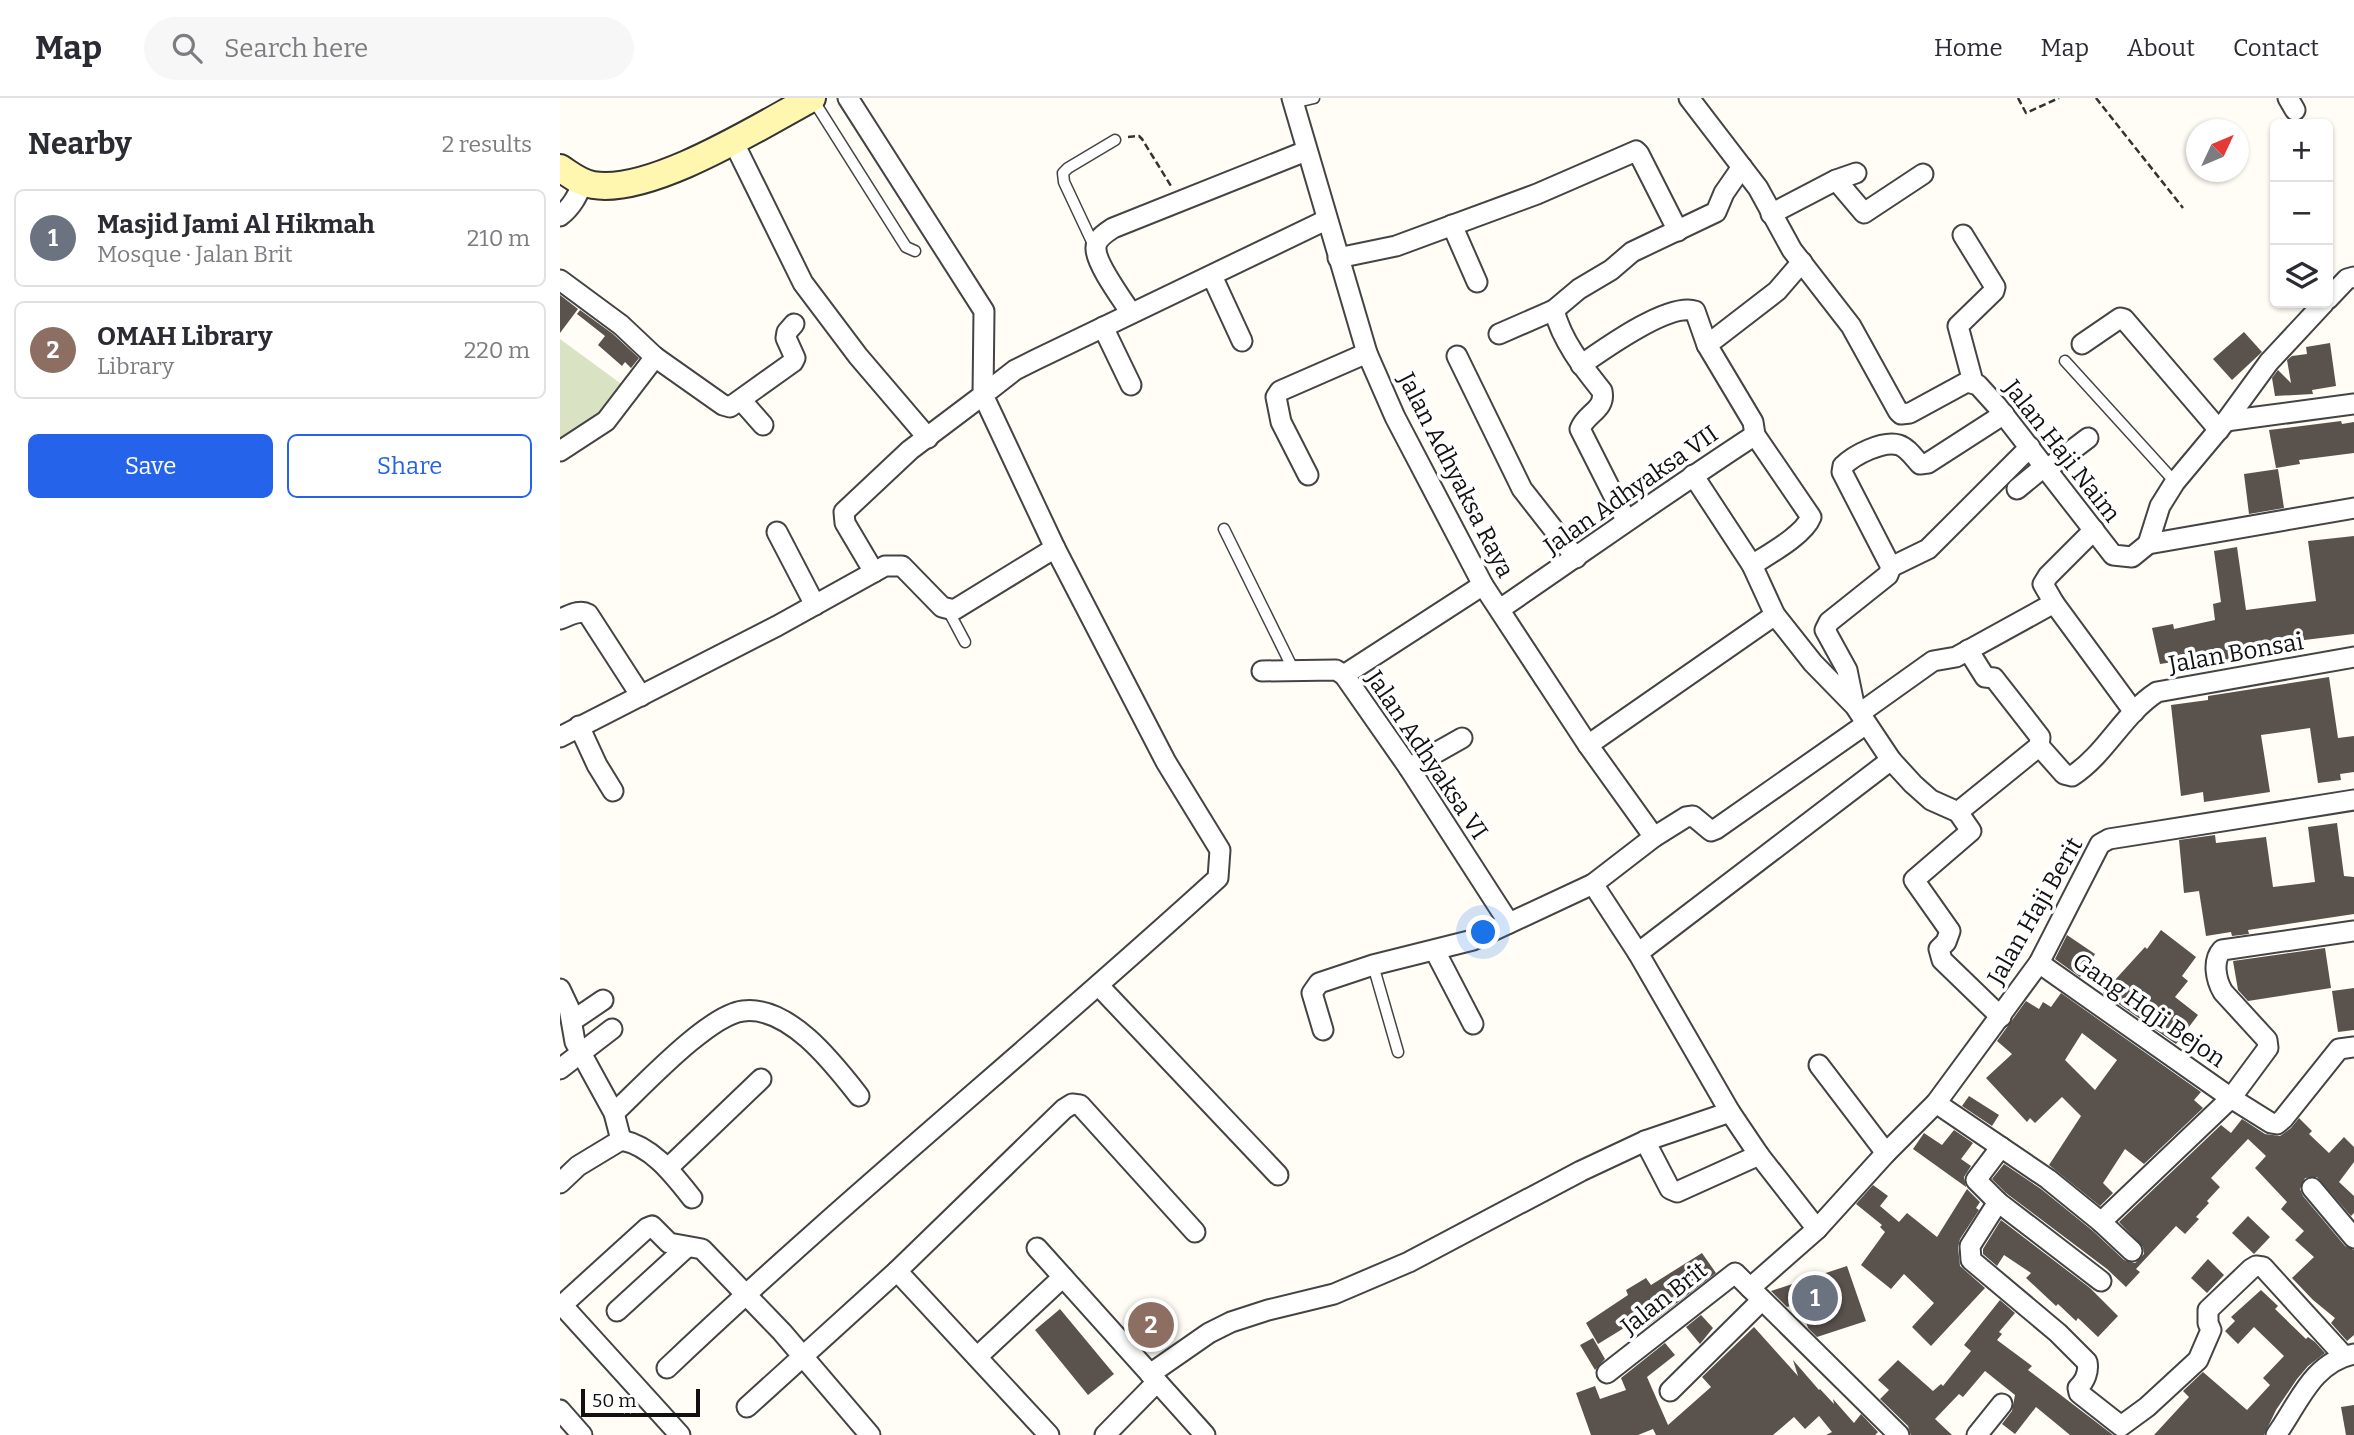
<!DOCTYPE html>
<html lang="en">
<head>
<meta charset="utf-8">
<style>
	:root { --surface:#fff; --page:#f7f7f7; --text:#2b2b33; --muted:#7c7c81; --line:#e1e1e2; --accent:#2563eb }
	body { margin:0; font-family:Bitter,serif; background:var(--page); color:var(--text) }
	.controls { position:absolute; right:21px; top:21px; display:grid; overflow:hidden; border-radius:10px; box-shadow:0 2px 5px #0004 }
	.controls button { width:63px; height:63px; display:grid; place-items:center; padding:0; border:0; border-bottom:2px solid var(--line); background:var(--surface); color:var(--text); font:35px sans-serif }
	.compass { position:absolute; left:1626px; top:21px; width:63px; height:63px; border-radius:50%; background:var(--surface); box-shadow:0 2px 5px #0004; rotate:46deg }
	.scale { position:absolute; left:21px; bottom:18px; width:119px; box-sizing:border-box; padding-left:7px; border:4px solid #111; border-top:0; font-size:19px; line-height:24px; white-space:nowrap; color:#111; -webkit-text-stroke:5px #fff; paint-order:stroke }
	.you { position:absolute; left:924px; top:835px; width:24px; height:24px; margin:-18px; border:5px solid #fff; border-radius:50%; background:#1a73e8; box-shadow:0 0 0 10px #1a73e833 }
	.badge { display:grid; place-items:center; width:46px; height:46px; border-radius:50%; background:var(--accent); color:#fff; font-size:23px; font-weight:700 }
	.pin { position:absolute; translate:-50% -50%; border:4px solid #fff; box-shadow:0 2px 7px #0006 }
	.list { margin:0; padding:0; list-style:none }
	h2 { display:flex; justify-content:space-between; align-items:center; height:91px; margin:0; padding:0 28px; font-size:30px }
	h2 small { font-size:23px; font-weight:400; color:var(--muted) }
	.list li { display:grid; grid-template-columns:46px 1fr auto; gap:21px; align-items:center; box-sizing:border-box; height:98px; margin:0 14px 14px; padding:0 14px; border:2px solid var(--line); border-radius:10px }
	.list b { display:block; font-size:26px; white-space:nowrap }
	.list p { margin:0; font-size:23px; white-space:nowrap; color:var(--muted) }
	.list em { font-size:23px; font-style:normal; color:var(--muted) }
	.actions { display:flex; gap:14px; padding:21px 28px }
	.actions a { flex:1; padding:16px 0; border:2px solid var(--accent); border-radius:10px; text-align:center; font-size:24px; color:var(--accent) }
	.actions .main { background:var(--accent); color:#fff }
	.icon { flex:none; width:38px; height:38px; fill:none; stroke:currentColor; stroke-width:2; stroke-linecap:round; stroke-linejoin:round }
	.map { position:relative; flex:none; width:1794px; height:1337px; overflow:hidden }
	header { display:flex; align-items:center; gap:42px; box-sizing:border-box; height:98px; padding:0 35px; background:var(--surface); border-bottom:2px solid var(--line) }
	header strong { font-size:33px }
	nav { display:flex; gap:38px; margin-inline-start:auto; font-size:24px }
	.search { width:490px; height:63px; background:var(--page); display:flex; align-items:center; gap:18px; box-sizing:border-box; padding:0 24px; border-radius:38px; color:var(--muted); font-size:26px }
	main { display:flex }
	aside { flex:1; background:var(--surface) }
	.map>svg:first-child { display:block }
	.cemetery { fill:#d9e3c4 }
	.building { fill:#5a524d; fill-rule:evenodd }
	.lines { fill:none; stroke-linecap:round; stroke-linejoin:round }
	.lane-casing { stroke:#444; stroke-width:13 }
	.street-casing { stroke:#444; stroke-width:23 }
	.secondary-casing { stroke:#333; stroke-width:30 }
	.path { stroke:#333; stroke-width:2.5; stroke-dasharray:7 3.5; stroke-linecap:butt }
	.lane { stroke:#fff; stroke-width:10 }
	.street { stroke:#fff; stroke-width:19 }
	.secondary { stroke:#fff6b0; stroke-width:26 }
	.labels { text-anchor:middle; stroke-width:7; stroke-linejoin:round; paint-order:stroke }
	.street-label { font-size:24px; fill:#111; stroke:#fff }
</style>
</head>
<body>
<header>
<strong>Map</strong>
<div class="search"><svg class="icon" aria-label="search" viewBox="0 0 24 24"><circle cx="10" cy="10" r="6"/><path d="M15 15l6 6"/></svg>Search here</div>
<nav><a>Home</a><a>Map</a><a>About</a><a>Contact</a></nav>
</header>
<main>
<aside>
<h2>Nearby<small>2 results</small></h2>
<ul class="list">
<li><span class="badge" style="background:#6b7280">1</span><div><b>Masjid Jami Al Hikmah</b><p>Mosque · Jalan Brit</p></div><em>210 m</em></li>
<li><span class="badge" style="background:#8d6e63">2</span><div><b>OMAH Library</b><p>Library</p></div><em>220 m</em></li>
</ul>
<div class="actions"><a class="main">Save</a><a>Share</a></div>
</aside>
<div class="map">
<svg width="1794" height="1337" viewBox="0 0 1794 1337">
	<rect width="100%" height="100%" fill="#fffdf5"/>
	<path class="cemetery" d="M 0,241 L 64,288 L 42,320 L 0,348 Z"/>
	<g class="building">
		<path d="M 0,197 L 18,211 L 0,235 Z"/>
		<path d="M 20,212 L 53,236 L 79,260 L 71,270 L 65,264 L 62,268 L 38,247 L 45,238 L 17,216 Z"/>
		<path d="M 1684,234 L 1702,254 L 1672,282 L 1653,261 Z"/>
		<path d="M 1770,245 L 1776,288 L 1752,292 L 1753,296 L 1715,298 L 1712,280 L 1718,272 L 1731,285 L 1727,262 L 1732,258 L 1747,256 L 1746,249 Z"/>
		<path d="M 1781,323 L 1782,326 L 1794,324 L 1794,355 L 1739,362 L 1740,366 L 1716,370 L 1709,332 Z"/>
		<path d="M 1718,371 L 1724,410 L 1689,416 L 1684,376 Z"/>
		<path d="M 1794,438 L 1794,536 L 1669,551 L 1671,564 L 1656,566 L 1654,553 L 1619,559 L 1620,563 L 1600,566 L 1592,530 L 1613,526 L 1614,531 L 1655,522 L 1653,506 L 1661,504 L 1654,453 L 1677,449 L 1686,512 L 1756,503 L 1748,443 Z"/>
		<path d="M 1769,579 L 1778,640 L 1794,638 L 1794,674 L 1780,676 L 1781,682 L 1758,685 L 1750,630 L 1701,637 L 1710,694 L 1644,704 L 1643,694 L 1621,698 L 1611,607 L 1648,602 L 1648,598 Z"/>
		<path d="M 1777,725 L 1784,778 L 1794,779 L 1794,816 L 1688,832 L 1689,836 L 1672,838 L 1671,834 L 1646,838 L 1639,793 L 1624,795 L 1619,742 L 1655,737 L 1656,745 L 1706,739 L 1713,789 L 1755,784 L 1748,729 Z"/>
		<path d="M 1601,832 L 1636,859 L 1622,878 L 1628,883 L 1615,899 L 1638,917 L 1616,946 L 1543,895 L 1585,849 L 1587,851 Z"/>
		<path d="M 1507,837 L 1535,856 L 1520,879 L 1495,861 Z"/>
		<path d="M 1765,850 L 1771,890 L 1688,903 L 1678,892 L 1673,863 Z"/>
		<path d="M 1794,890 L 1794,932 L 1778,934 L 1772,893 Z"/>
		<path d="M 1501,895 L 1641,994 L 1634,1002 L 1643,1010 L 1584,1066 L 1565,1051 L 1543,1085 L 1553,1095 L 1540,1108 L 1489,1067 L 1521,1018 L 1502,999 L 1475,1025 L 1470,1020 L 1467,1024 L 1426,980 L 1452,956 L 1437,943 L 1466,903 L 1479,911 L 1483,904 L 1491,909 ZM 1522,935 L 1557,962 L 1535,992 L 1505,962 Z"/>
		<path d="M 1409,998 L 1439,1017 L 1432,1028 L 1402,1008 Z"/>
		<path d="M 1739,1020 L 1752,1033 L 1749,1036 L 1769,1055 L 1784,1039 L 1794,1049 L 1794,1064 L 1779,1084 L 1794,1098 L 1794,1115 L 1791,1118 L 1757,1079 L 1745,1080 L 1740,1091 L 1743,1098 L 1785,1148 L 1794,1152 L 1794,1237 L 1787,1243 L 1771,1225 L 1775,1220 L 1753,1202 L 1732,1180 L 1754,1159 L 1735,1142 L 1744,1133 L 1721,1111 L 1727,1104 L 1695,1070 L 1706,1058 L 1688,1041 L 1651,1080 L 1660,1089 L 1647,1103 L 1649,1105 L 1636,1119 L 1639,1121 L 1625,1136 L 1616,1128 L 1576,1171 L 1580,1174 L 1566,1189 L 1547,1171 L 1446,1095 L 1432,1081 L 1444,1066 L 1481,1091 L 1533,1133 L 1564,1162 L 1575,1165 L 1584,1156 L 1583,1149 L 1559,1124 L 1661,1027 L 1671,1035 L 1682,1021 L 1705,1036 L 1720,1038 L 1731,1030 Z"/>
		<path d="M 1394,1032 L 1413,1045 L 1401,1061 L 1411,1068 L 1404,1079 L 1406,1089 L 1353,1051 L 1364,1035 L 1382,1047 Z"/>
		<path d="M 1313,1087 L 1328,1098 L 1320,1108 L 1339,1124 L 1347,1115 L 1377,1139 L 1407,1091 L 1420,1104 L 1416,1110 L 1419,1112 L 1400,1141 L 1398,1149 L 1400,1168 L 1425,1190 L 1371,1248 L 1352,1229 L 1374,1205 L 1344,1176 L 1331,1191 L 1301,1167 L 1325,1134 L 1320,1129 L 1322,1127 L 1296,1106 Z"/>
		<path d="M 1688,1118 L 1710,1139 L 1694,1156 L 1672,1135 Z"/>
		<path d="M 1441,1122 L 1530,1190 L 1558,1218 L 1538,1239 L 1518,1220 L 1516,1223 L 1498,1206 L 1496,1208 L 1466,1180 L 1471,1175 L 1444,1157 L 1437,1168 L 1423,1156 L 1423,1151 Z"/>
		<path d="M 1142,1155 L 1156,1175 L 1087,1228 L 1082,1219 L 1038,1246 L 1026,1225 L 1068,1197 L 1066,1192 L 1086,1180 L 1091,1187 Z"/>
		<path d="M 1648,1161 L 1664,1177 L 1647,1195 L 1631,1180 Z"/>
		<path d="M 1287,1168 L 1306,1223 L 1257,1239 L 1248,1230 L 1240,1205 L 1227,1209 L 1211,1193 Z"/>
		<path d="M 1701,1192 L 1718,1208 L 1715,1211 L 1746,1241 L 1748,1239 L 1755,1244 L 1765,1255 L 1748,1268 L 1737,1281 L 1716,1312 L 1704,1337 L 1594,1337 L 1629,1299 L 1623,1293 L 1643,1274 L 1687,1312 L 1710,1287 L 1703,1280 L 1724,1258 L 1694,1229 L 1678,1246 L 1665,1233 L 1675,1223 L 1671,1219 Z"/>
		<path d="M 1440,1202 L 1455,1215 L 1439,1234 L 1442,1236 L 1437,1242 L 1472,1268 L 1468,1272 L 1553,1337 L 1510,1337 L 1476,1309 L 1455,1336 L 1442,1326 L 1452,1313 L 1455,1297 L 1425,1273 L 1403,1299 L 1399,1296 L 1375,1321 L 1392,1337 L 1351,1337 L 1348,1328 L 1320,1301 L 1329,1292 L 1318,1282 L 1338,1262 L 1373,1293 L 1381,1286 L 1383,1288 L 1411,1253 L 1404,1247 Z"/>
		<path d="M 500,1211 L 554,1276 L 528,1297 L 475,1232 Z"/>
		<path d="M 1141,1217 L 1153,1230 L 1140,1246 L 1126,1229 Z"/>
		<path d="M 1194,1229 L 1238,1278 L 1233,1262 L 1259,1292 L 1260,1291 L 1274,1306 L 1273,1301 L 1294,1325 L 1301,1316 L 1318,1334 L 1315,1337 L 1266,1337 L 1272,1334 L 1259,1318 L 1245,1331 L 1234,1319 L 1213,1337 L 1096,1337 L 1093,1331 L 1078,1337 L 1031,1337 L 1016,1295 L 1035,1288 L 1040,1301 L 1066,1292 L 1061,1280 L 1105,1245 L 1115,1257 L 1087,1279 L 1108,1327 L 1151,1289 L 1142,1279 Z"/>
		<path d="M 1033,1240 L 1045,1261 L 1035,1272 L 1020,1247 Z"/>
		<path d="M 1794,1307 L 1794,1337 L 1786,1337 L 1781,1309 Z"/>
	</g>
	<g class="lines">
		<g class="lane-casing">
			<g id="lane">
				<path d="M 252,0 L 346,149 L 355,153"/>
				<path d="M 733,5 L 754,0"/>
				<path d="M 535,150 L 504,84 L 503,75 L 508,70 L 555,42"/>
				<path d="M 1505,263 L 1615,384"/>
				<path d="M 664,431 L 734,573"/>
				<path d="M 388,512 L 405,544"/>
				<path d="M 813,867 L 838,954"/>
			</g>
		</g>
		<g class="street-casing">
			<g id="street">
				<path d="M 288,0 L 424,213 L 423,297 L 350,352 L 284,414 L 285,425 L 314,474"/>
				<path d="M 732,0 L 807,255 L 835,319 L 923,487 L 1028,647 L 1094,739"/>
				<path d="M 1129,0 L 1198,90 L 1232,152 L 1291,228 L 1338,313 L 1341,316 L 1350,315 L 1407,284 L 1418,287 L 1437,308 L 1553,457 L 1572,459 L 1588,446 L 1794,410"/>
				<path d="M 1728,0 L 1735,12"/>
				<path d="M 173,43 L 243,185 L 298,258 L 368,340"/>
				<path d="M 1276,82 L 1304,115 L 1363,76"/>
				<path d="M 1211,116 L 1276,82 L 1296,75"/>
				<path d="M 0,118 C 12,109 17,98 23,85"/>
				<path d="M 892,127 L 917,184"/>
				<path d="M 1403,137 L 1435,189 L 1434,193 L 1398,228 L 1413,284"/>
				<path d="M 778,160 L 836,148 L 977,96 L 1076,53 L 1079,56 L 1118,133"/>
				<path d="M 652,178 L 682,243"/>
				<path d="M 0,182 L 61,227 L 95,259 L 163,307 L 170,309 L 233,264 L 235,260 L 226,240 L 227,234 L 234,226"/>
				<path d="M 1768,201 L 1787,181 L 1794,179"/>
				<path d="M 994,212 C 1002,243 1022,268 1042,293 C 1046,312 1026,315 1020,331 L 1066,422"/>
				<path d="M 571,215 C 562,201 536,166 536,151 C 535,141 547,134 553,130 L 746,53"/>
				<path d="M 543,229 L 571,287"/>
				<path d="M 939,236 L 994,212 L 1019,191 L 1051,172 L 1072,154 L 1156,114 L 1164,95 L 1182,69"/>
				<path d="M 1522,246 L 1560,220 L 1564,221 L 1659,332"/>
				<path d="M 1147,247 L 1217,193 L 1242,164"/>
				<path d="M 897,258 L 962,391 L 1016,460"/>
				<path d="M 1021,267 C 1044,251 1109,204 1135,213 L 1147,247 L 1193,324 L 1195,337 L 1251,419 C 1244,437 1209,456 1192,467"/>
				<path d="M 181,302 L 203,327"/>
				<path d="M 1666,323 L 1794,306"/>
				<path d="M 0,353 L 46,323 L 95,259"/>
				<path d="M 1487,371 L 1528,340"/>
				<path d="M 748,377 L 721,324 L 716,299 L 720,293 L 807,255"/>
				<path d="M 1133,377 L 1192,467 L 1215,517 L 1253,565 L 1295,608 L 1331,662 L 1353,686 L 1371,702 L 1398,714 L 1411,733 L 1354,782 L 1390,833 L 1386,844 L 1379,851 L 1382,862 L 1441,919"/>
				<path d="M 1457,391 L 1485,368"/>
				<path d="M 1534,432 L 1488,478 L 1483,486 L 1494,505 L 1574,614"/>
				<path d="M 217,434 L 255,507"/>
				<path d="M 1588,446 L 1600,408 L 1615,384 L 1666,323 L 1709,264 L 1764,205"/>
				<path d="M 1331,469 L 1368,451 L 1470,349"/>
				<path d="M 923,487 L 784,577 L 849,670 L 949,825"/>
				<path d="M 940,511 C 1025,453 1109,393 1195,337"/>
				<path d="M 0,521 C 9,518 19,511 28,516 L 81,598"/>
				<path d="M 1408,552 L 1425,579 L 1434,580 L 1480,639 L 1479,650"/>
				<path d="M 702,573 L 776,572 L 784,577"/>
				<path d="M 1294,606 L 1287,572 L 1265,532 L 1269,524 L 1328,477 L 1331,469 L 1282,374 L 1283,368 C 1294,357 1323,342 1339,347 C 1348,350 1354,360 1360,366 L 1368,365 L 1444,316"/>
				<path d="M 1300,615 L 1373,563 L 1396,559 L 1494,505"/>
				<path d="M 19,628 L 37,667 L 53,693"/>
				<path d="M 0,639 L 217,528 L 325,468 L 342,468 L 382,509 L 394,512 L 495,450 L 423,297 L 455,272 L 475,262 L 766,122"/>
				<path d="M 1028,647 L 1215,517"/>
				<path d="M 849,670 L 902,640"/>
				<path d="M 1398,714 L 1477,650 L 1481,650 L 1504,676 L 1512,678 C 1546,656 1563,616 1597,594 L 1794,559"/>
				<path d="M 1033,786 L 1078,855 L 1170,1014 L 1199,1057 L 1257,1131"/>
				<path d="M 875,853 L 913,926"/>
				<path d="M 1078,855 L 1331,662"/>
				<path d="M 1479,865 L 1671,1000 L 1711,1025 L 1717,1026 L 1723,1021 L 1779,951 L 1794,949"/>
				<path d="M 539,888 L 718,1077"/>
				<path d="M 0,891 L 9,910 L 15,944 L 54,1015 L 61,1042"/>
				<path d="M 12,923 L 43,902"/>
				<path d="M 763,932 L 752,895 L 759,885 L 813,867 L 913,842 L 1033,786 L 1094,739 L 1126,719 L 1133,718 L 1151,733 L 1156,731 L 1306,626"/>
				<path d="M 1259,967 L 1326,1055"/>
				<path d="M 0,971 L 52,931"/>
				<path d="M 1376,1005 L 1488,1081 L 1541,1124 L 1572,1153"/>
				<path d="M 54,1015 C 81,990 148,917 183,913 C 229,907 274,966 299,998"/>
				<path d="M 61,1042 C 92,1048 113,1076 132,1100"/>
				<path d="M 1085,1043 L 1110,1091 L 1117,1094 L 1199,1057"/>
				<path d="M 1441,1049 L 1416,1082 L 1438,1104 L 1541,1183"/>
				<path d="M 108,1070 L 201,981"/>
				<path d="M 0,1085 L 18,1068 L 61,1042"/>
				<path d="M 1752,1090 L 1794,1140"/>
				<path d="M 1438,1104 L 1410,1148 L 1411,1162 L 1498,1235 L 1527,1264 C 1529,1273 1525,1283 1518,1290 L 1519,1295 L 1561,1328 L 1587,1309 L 1638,1262 L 1651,1232 L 1648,1225 L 1648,1212 L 1691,1171 L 1696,1168 L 1703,1169 L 1784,1258"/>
				<path d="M 1541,1124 L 1671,1000 L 1708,950 L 1707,942 L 1663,894 C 1656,882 1652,863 1662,852 L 1794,833"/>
				<path d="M 477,1150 L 645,1337"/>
				<path d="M 337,1173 L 489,1337"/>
				<path d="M 1190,1190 L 1257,1131 L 1326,1055 L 1376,1005 L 1479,865 L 1540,746 L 1549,741 L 1794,702"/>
				<path d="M 2,1207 L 120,1337"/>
				<path d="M 0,1209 L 87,1130 L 92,1128 L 109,1145 L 142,1151 L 222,1234 L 310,1337"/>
				<path d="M 57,1213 L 127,1149"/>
				<path d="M 417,1259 L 503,1179"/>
				<path d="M 107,1270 C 285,1101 476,946 658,780 L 660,752 L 606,664 L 495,450"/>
				<path d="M 1047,1275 L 1175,1175 L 1339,1337"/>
				<path d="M 590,1276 L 649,1235 L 671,1224 L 708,1212 L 774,1196 L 849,1164 L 1021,1073 L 1085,1043 L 1170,1014"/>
				<path d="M 1110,1293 L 1201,1203"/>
				<path d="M 187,1309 L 337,1173 L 504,1011 L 512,1006 L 520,1007 L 635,1134"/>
				<path d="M 0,1312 L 22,1337"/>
				<path d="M 545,1337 L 597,1284"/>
				<path d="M 1417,1337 L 1442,1306"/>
				<path d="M 1716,1337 C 1738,1307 1752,1264 1794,1256"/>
			</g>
		</g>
		<g class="secondary-casing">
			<path id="secondary" d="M 0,70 C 11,77 20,85 33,87 C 91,97 200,28 252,0"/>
		</g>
		<g class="path">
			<path d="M 1458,0 L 1466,15 L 1499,0"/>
			<path d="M 1536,0 L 1623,110"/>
			<path d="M 568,39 L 579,38 L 582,41 L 611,88"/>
		</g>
		<use href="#lane" class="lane"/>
		<use href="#street" class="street"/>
		<use href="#secondary" class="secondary"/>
	</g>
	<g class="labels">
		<g class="street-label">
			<text transform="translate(1502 353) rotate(52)" y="8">Jalan Haji Naim</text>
			<text transform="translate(896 377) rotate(63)" y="8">Jalan Adhyaksa Raya</text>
			<text transform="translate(1071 392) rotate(-35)" y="8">Jalan Adhyaksa VII</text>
			<text transform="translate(1676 555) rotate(-10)" y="8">Jalan Bonsai</text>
			<text transform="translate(867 657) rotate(56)" y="8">Jalan Adhyaksa VI</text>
			<text transform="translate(1475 813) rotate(-60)" y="8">Jalan Haji Berit</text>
			<text transform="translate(1589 912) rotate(35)" y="8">Gang Hqji Bejon</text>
			<text transform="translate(1104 1200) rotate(-38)" y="8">Jalan Brit</text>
		</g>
	</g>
</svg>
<div class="controls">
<button>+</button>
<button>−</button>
<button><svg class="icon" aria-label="layers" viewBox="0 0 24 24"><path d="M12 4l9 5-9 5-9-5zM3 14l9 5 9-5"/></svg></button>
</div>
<svg class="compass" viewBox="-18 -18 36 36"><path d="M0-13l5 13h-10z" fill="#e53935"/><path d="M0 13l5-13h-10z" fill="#7c7c81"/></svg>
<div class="scale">50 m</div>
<div class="you"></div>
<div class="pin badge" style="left:1255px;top:1200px;background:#6b7280">1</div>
<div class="pin badge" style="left:591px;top:1227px;background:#8d6e63">2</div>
</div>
</main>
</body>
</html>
